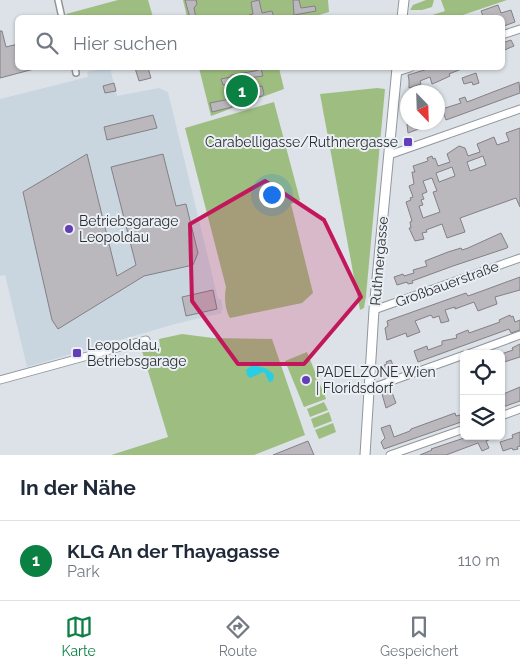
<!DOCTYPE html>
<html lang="de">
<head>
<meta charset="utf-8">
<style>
	:root { --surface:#fff; --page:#f6f6f7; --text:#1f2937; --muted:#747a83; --line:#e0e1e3; --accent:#0b8043 }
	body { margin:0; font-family:Raleway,sans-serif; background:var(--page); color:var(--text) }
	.controls { position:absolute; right:15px; bottom:15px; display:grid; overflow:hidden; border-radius:8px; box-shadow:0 1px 4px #0004 }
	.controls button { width:45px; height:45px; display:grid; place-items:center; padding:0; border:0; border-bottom:1px solid var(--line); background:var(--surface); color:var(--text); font:25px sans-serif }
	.compass { position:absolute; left:400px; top:85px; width:45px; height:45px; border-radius:50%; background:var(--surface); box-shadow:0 1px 4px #0004; rotate:157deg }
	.you { position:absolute; left:271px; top:194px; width:18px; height:18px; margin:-12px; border:4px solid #fff; border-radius:50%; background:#1a73e8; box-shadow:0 0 0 8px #1a73e833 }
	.badge { display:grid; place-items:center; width:32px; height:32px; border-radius:50%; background:var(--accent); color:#fff; font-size:16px; font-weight:700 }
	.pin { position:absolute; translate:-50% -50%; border:2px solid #fff; box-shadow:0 1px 5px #0006 }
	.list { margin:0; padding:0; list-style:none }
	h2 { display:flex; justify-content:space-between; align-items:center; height:65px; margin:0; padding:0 20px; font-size:21px }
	h2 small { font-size:16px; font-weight:400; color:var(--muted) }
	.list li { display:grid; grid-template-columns:32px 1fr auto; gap:15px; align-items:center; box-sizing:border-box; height:80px; padding:0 20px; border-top:1px solid var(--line) }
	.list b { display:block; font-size:19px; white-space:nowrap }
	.list p { margin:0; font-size:16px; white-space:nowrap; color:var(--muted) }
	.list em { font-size:16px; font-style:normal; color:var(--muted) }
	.icon { flex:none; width:28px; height:28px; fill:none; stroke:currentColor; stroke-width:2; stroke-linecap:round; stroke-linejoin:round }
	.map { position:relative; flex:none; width:520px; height:455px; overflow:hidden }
	.search { position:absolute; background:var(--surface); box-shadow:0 1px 4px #0004; left:15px; right:15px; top:15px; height:55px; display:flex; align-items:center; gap:12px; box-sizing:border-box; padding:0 18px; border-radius:8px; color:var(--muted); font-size:19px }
	.sheet { height:145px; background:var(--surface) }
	nav { display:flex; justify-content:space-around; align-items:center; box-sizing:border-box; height:70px; border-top:1px solid var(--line); background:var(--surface); font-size:14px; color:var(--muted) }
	nav a { display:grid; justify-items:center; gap:2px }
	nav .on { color:var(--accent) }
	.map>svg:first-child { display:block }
	.built { fill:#cad6df }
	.green { fill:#9ebe81 }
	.water { fill:#29cde4 }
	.building { fill:#bab7bd; stroke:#838086; fill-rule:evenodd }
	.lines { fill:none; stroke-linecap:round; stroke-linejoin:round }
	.pedestrian-casing { stroke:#90969b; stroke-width:8 }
	.minor-casing { stroke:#90969b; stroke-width:9 }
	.tertiary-casing { stroke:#90969b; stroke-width:11 }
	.pedestrian { stroke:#fff; stroke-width:5 }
	.minor { stroke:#fff; stroke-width:7 }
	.tertiary { stroke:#fff; stroke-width:9 }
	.marked { fill:#c2185b; fill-opacity:0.2; stroke:#c2185b; stroke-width:4; stroke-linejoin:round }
	.poi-dot { fill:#643eb6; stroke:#e9eff4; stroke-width:2 }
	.labels { text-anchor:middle; stroke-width:4; stroke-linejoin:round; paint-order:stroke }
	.poi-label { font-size:14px; fill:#2b2d2f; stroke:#e9eff4; text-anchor:start }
	.street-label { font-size:14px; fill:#2b2d2f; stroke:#e9eff4 }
</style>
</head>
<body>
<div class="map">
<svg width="520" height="455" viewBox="0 0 520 455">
	<rect width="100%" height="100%" fill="#dce2e7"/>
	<path class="built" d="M 105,68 L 110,68 L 117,96 L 159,88 L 168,92 L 218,299 L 221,299 L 223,310 L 221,310 L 222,313 L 175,324 L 27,367 L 5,275 L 0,276 L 0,99 L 88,77 L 87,72 Z"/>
	<g class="green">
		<path d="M 118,0 L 148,0 L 153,17 L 67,17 L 66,14 Z"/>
		<path d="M 183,0 L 328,0 L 329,12 L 309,18 L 187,17 Z"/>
		<path d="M 426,0 L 434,0 L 432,7 L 422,10 L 410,10 L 413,5 Z"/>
		<path d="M 441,0 L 507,0 L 457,17 L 426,17 L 445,11 Z"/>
		<path d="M 199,68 L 279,68 L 284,89 L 211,116 Z"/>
		<path d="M 377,88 L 385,89 L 366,296 L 364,308 L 360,310 L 320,94 Z"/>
		<path d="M 274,102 L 300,200 L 291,204 L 313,293 L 302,303 L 230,318 C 225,310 224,297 226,287 L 185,128 Z"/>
		<path d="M 182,334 L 213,338 L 272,339 L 305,435 L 254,455 L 111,455 L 168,437 L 142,351 L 160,346 L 159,339 Z"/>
		<path d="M 307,352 L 326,399 L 304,407 L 285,361 Z"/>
		<path d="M 324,402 L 328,410 L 310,417 L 307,409 Z"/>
		<path d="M 329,412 L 332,421 L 314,428 L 311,419 Z"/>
		<path d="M 333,423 L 336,432 L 319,439 L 315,430 Z"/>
	</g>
	<path class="water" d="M 251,366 C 262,366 267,368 274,375 L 273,381 L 269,382 L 265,373 L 263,372 L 250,378 L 247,375 L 246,370 Z"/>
	<g class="building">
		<path d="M 185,0 L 196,0 L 197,4 L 194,8 L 196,18 L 190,18 Z"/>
		<path d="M 259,0 L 262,13 L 272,11 L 274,18 L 250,18 L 249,15 L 253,14 L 251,2 Z"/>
		<path d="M 293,0 L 299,0 L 301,8 L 315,6 L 316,11 L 294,15 Z"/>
		<path d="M 498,5 L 501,13 L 511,10 L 515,22 L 504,26 L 502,18 L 485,18 L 483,16 L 481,11 Z"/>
		<path d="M 0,31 L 2,31 L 6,47 L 18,44 L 18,68 L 34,68 L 34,69 L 0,78 Z"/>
		<path d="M 511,40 L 514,46 L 502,51 L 502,43 Z"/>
		<path d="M 135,68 L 148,68 L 151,78 L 139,81 Z"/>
		<path d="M 431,68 L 464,68 L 449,74 L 450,76 L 437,82 L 432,84 L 430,77 L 420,81 L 421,84 L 409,88 L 409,80 L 408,75 Z"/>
		<path d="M 261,69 L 263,76 L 242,79 L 242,81 L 223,85 L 221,79 L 231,77 L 231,75 L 255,71 Z"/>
		<path d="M 476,73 L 479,83 L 473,85 L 472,82 L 464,84 L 462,78 Z"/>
		<path d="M 519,82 L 520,93 L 446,120 L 442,109 L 461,103 L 459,99 L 465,97 L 467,102 Z"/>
		<path d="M 114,83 L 116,91 L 105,93 L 103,86 Z"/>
		<path d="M 262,86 L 264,94 L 262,96 L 243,101 L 242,95 L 255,91 L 254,88 Z"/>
		<path d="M 230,99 L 232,107 L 212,112 L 210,103 Z"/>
		<path d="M 153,115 L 157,128 L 107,140 L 104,127 Z"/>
		<path d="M 411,122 L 435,122 L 435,123 L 408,133 L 407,124 Z"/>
		<path d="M 520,128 L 520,207 L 516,198 L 460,218 L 465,232 L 447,238 L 442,224 L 426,230 L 427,232 L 422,233 L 424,239 L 415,241 L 409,228 L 411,228 L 410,222 L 412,221 L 406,202 L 411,200 L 410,198 L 413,197 L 409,186 L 414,184 L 412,172 L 415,172 L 413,166 L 428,161 L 427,158 L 432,156 L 433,159 L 435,158 L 438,166 L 450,162 L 447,154 L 459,146 L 465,148 L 468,156 L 480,152 L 477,144 L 494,137 L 497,145 L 509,141 L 506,133 ZM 483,156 L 486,165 L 470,171 L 467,162 ZM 452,167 L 455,176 L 439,182 L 436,173 ZM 432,178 L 437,191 L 433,192 L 440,212 L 423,218 L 419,206 L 423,205 L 421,200 L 424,199 L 422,194 L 427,192 L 423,181 Z"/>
		<path d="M 87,154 L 117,276 L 136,265 L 111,167 L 163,154 L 176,206 L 186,204 L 198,253 L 193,265 L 144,276 L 58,329 L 52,320 L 23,192 Z"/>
		<path d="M 501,233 L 508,247 L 507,248 L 453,266 L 412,281 L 413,283 L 408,284 L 407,282 L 397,285 L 394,277 L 403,274 L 404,276 L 414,273 L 413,270 L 427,266 L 425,261 L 448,252 L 461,248 L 462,250 L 468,248 Z"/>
		<path d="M 520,277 L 520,290 L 495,297 L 497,304 L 478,311 L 474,302 L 455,309 L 455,307 L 445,310 L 449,321 L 441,323 L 439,316 L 433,318 L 431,315 L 415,321 L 420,332 L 407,337 L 406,333 L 387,340 L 385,328 L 388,326 L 387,321 L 466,293 L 468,296 L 482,291 Z"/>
		<path d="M 213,290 L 217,309 L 186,316 L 182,297 Z"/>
		<path d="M 510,315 L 511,317 L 513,316 L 515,322 L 520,320 L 520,330 L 511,333 L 509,329 L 418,362 L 414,351 L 427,346 L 428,350 L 442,345 L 442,341 L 457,338 L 456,335 L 458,334 L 468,330 L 469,333 L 486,327 L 500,322 L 499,320 Z"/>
		<path d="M 520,344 L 520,357 L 501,363 L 501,354 L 513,350 L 512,348 Z"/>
		<path d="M 391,360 L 395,371 L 386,374 L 384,365 L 387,364 L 386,362 Z"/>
		<path d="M 520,387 L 520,401 L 503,407 L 501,395 Z"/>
		<path d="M 391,390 L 396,403 L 386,408 L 382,394 Z"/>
		<path d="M 455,413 L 456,416 L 464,414 L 464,421 L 384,449 L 381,442 L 385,438 L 381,428 L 390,425 L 394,437 L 410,431 L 411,429 Z"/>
		<path d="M 520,432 L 520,446 L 517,447 L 518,449 L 513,450 L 512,448 L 503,451 L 500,442 L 513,438 L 512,435 Z"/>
		<path d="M 470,436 L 496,437 L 486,441 L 489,448 L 482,451 L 478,443 L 446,455 L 420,455 L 432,450 L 431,449 Z"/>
		<path d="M 308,441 L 314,455 L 273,455 Z"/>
	</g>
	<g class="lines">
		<g class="pedestrian-casing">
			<g id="pedestrian">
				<path d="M 58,0 L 62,18"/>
				<path d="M 75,68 L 76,73"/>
			</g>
		</g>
		<g class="minor-casing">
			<g id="minor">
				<path d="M 502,35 L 520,29"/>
				<path d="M 397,72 L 410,68"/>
				<path d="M 389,155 L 520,109"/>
				<path d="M 374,310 L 520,258"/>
				<path d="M 468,354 L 520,335"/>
				<path d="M 0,380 L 146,340"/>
				<path d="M 369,389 L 464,355"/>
				<path d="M 501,416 L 520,409"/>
				<path d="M 390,455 L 464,429"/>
			</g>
		</g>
		<g class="tertiary-casing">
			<g id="tertiary">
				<path d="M 402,18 L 404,0"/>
				<path d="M 365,455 L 374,310 L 397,68"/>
			</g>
		</g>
		<use href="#pedestrian" class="pedestrian"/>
		<use href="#minor" class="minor"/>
		<use href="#tertiary" class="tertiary"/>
	</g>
	<path class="marked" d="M 265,181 L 324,220 L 361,297 L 304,364 L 238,364 L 192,301 L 190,224 Z"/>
	<g class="poi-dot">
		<rect x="403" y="137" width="10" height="10" rx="2.5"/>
		<circle cx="69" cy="229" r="5"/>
		<rect x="72" y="348" width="10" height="10" rx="2.5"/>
		<circle cx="306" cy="380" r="5"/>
	</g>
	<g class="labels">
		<g class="poi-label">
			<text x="398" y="147" text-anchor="end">Carabelligasse/Ruthnergasse</text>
			<text x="79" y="226">Betriebsgarage<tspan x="79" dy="16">Leopoldau</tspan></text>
			<text x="87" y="350">Leopoldau,<tspan x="87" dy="16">Betriebsgarage</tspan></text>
			<text x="316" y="377">PADELZONE Wien<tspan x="316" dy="16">| Floridsdorf</tspan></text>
		</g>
		<g class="street-label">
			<text transform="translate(379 261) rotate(-85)" y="5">Ruthnergasse</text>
			<text transform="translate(447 284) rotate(-20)" y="5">Großbauerstraße</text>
		</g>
	</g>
</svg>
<div class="controls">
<button><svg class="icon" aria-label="locate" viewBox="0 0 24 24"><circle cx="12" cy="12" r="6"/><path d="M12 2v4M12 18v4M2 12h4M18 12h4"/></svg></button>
<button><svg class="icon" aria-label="layers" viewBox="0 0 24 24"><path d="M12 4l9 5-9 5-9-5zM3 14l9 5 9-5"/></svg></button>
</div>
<svg class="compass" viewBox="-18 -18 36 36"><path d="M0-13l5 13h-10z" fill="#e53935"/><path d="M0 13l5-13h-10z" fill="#747a83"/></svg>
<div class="you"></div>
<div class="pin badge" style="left:242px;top:91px">1</div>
<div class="search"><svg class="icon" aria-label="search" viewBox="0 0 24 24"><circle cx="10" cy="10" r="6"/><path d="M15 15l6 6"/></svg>Hier suchen</div>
</div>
<section class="sheet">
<h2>In der Nähe<small></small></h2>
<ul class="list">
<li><span class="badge">1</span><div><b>KLG An der Thayagasse</b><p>Park</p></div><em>110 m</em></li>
</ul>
</section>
<nav>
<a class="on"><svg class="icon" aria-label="map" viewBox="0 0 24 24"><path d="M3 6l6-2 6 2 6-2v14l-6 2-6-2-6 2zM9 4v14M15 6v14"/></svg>Karte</a>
<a><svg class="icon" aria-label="directions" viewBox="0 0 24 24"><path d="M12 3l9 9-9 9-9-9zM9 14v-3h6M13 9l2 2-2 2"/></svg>Route</a>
<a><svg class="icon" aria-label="saved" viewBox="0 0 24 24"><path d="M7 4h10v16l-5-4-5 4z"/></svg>Gespeichert</a>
</nav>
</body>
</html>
